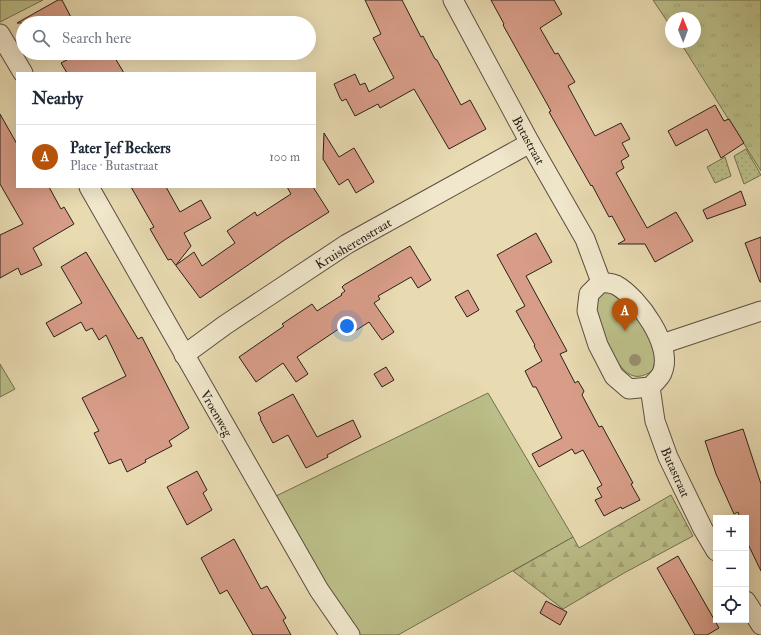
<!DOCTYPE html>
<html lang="en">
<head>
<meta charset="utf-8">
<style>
	:root { --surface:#fff; --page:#f2f2f3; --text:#1f2937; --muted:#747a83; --line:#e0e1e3; --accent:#b45309 }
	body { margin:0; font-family:"IM FELL Double Pica",serif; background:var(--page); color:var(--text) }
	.controls { position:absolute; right:12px; bottom:12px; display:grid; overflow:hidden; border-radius:0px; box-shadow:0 4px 16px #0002 }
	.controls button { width:36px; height:36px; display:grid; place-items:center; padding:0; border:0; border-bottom:1px solid var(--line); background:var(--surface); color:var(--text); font:20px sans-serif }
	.compass { position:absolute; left:665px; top:12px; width:36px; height:36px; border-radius:50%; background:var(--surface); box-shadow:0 4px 16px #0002; rotate:359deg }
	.you { position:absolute; left:347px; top:326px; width:14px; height:14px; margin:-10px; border:3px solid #fff; border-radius:50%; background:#1a73e8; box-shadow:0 0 0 6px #1a73e833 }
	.badge { display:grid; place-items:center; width:26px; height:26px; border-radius:50%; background:var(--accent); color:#fff; font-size:13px; font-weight:700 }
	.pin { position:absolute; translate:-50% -33px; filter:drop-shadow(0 1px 2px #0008) }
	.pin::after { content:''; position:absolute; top:21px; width:14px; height:12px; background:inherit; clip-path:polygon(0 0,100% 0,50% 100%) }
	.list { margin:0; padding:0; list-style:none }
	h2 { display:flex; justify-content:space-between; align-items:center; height:52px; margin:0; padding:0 16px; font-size:17px }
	h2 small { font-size:13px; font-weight:400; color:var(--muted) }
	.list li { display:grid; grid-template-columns:26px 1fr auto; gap:12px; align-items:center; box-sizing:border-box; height:64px; padding:0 16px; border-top:1px solid var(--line) }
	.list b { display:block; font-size:15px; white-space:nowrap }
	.list p { margin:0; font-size:13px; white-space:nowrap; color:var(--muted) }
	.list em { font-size:13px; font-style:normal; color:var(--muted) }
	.icon { flex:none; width:22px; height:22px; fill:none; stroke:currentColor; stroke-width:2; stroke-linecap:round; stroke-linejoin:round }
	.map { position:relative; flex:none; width:761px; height:635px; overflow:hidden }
	.search { position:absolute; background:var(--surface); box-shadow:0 4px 16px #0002; left:16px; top:16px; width:300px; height:44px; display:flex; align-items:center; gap:10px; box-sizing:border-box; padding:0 14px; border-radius:22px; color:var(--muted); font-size:15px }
	.panel { position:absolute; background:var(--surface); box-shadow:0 4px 16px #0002; left:16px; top:72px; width:300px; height:116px; border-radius:0px }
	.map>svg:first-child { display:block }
	.grass { fill:#bbbe88; stroke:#726f51 }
	.forest { fill:url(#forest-firs); stroke:#726f51 }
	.park { fill:url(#park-tufts); stroke:#726f51 }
	.garden { fill:url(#garden-dots); stroke:#726f51 }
	.building { fill:#d89d88; stroke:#2a201a }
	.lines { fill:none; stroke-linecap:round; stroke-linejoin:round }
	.street-casing { stroke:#5a4e40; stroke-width:21 }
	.street { stroke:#f0e7cc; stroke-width:19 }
	.tree { fill:#988e70 }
	.labels { text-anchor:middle; stroke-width:4; stroke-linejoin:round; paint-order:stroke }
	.street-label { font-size:13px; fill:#2a201a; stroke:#f0e7cc }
</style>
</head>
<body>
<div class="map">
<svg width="761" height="635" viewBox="0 0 761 635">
	<defs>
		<pattern id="forest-firs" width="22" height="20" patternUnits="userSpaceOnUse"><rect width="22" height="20" fill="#bbbe88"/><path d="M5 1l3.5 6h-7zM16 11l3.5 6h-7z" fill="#a1a375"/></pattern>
		<pattern id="park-tufts" width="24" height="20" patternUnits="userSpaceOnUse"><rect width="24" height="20" fill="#bbbe88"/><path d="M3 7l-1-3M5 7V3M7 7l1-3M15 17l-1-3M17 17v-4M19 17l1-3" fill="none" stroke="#a1a375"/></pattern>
		<pattern id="garden-dots" width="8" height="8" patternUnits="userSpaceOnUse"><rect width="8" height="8" fill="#bbbe88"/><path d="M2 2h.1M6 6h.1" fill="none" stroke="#a1a375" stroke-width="1.8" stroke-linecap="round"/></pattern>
	</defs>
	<rect width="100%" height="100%" fill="#e8dab1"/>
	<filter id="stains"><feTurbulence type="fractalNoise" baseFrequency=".005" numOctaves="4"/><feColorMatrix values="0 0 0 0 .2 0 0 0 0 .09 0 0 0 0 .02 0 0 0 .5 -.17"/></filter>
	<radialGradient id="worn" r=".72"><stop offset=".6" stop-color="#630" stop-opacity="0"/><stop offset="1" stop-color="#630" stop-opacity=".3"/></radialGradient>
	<g class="grass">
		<path d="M 0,0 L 43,0 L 0,22 Z"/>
		<path d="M 604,291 L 613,291 L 635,315 L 657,350 L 653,370 C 632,386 621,369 611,351 C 608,345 603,339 601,332 C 597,323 596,311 594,301 Z"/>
		<path d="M 0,364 L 15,389 L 0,397 Z"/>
		<path d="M 488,393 L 573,537 L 398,635 L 359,635 L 338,605 L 274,497 Z"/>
	</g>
	<path class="forest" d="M 671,495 L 693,536 L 624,573 L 563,609 L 513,571 L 573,537 L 579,548 Z"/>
	<path class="park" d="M 653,0 L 761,0 L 761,171 L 680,42 L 695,42 L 695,18 L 671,18 L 671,27 Z"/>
	<g class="garden">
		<path d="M 746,149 L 761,175 L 744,184 L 734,156 Z"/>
		<path d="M 725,157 L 731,176 L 715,183 L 707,167 Z"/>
	</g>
	<g class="building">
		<path d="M 58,0 L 62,0 L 74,23 L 17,23 Z"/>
		<path d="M 365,0 L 402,0 L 421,37 L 423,36 L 435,59 L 437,60 L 461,105 L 470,100 L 486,129 L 449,149 L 414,89 L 380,108 L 378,104 L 355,116 L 346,99 L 342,101 L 340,98 L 334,84 L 355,74 L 360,85 L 365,83 L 369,92 L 394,78 L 373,38 L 381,34 Z"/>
		<path d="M 491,0 L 554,0 L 562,14 L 540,28 L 555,54 L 558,53 L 575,82 L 568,86 L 595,136 L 621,123 L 630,139 L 622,143 L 629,156 L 621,161 L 624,168 L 616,173 L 647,228 L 676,212 L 693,241 L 655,262 L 645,244 L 618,244 L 625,240 L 612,216 L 609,217 L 592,185 L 591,186 L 549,112 L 551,111 L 503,25 L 504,24 Z"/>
		<path d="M 80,53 L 112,53 L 124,73 L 67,73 L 61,63 Z"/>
		<path d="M 715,105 L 724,121 L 729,119 L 744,143 L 721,158 L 707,129 L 676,146 L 668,131 Z"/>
		<path d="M 0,114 L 17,144 L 17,187 L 49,187 L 61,209 L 64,207 L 74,224 L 33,248 L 42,265 L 21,275 L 18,268 L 0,278 L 0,235 L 23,224 L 0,184 Z"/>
		<path d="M 324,133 L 339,157 L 354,148 L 374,182 L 356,193 L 348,179 L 339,185 L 323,159 Z"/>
		<path d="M 131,187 L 166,187 L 180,212 L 201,200 L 211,218 L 184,233 L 191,246 L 176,265 L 194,252 L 202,266 L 235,243 L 227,231 L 255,212 L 257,216 L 291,194 L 287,187 L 313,187 L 329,212 L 286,239 L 200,298 L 171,259 L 168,260 L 150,229 L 154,227 Z"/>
		<path d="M 741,191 L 746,205 L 707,219 L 703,210 Z"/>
		<path d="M 536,233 L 552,262 L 526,276 L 567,351 L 560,354 L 575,383 L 578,381 L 584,391 L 582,395 L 599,427 L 602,426 L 633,483 L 631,484 L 640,500 L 622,509 L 621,507 L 604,516 L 595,500 L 602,497 L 597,488 L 602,485 L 583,450 L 575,454 L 572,449 L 539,467 L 532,454 L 562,438 L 536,387 L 533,387 L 525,371 L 542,361 L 534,346 L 535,345 L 516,311 L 525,306 L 497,255 Z"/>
		<path d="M 761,237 L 761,282 L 760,282 L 745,243 Z"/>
		<path d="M 410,246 L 431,280 L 418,288 L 411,277 L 378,296 L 380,299 L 374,303 L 394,332 L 382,340 L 369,322 L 355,331 L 349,322 L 297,357 L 308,374 L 296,382 L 283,363 L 256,382 L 239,357 L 284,326 L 282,324 L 312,304 L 317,311 L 342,295 L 341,294 L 345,291 L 342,287 L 344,285 Z"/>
		<path d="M 86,252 L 138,339 L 142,337 L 189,428 L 169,441 L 172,446 L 145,460 L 146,462 L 127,472 L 121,459 L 109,464 L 94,433 L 99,431 L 82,398 L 126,376 L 106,335 L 99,340 L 92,328 L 86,331 L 81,322 L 54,337 L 46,323 L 82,303 L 61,267 Z"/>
		<path d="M 468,290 L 479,310 L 467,317 L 455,297 Z"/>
		<path d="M 386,367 L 394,380 L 382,387 L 374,374 Z"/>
		<path d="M 293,394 L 317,437 L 353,420 L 361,437 L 327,455 L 328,457 L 306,468 L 288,435 L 273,443 L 260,419 L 261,418 L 258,413 Z"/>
		<path d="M 743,429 L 761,484 L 761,571 L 746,540 L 746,518 L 740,518 L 738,512 L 734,514 L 716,474 L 705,441 Z"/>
		<path d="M 197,471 L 207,490 L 203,493 L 212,510 L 187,525 L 167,487 Z"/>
		<path d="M 234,539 L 261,589 L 267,586 L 286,618 L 283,620 L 291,635 L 253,635 L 227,590 L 220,594 L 201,558 Z"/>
		<path d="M 678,556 L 719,628 L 707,635 L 695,635 L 657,568 Z"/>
		<path d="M 546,601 L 567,612 L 560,625 L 540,613 Z"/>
	</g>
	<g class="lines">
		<g class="street-casing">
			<g id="street">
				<path d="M 453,0 L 530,143 L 585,239 L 601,282"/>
				<path d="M 0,34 L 23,73"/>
				<path d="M 89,187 L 319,590 L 350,635"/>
				<path d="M 601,282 C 605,283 612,283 616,285 C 638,297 674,346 662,373 C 660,378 654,383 650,387 L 629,389 L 614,376 L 598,345 L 587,311 L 589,294 Z"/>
				<path d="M 662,344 L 761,311"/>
				<path d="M 184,355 L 225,325 L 347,244 L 530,143"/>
				<path d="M 650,387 L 655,421 L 668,457 L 703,529 L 716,551"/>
				<path d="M 746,601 L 761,625"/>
			</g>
		</g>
		<use href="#street" class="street"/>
	</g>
	<g class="tree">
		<circle cx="620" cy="307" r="6"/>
		<circle cx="635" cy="360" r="6"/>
	</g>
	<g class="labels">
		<g class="street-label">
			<text transform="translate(529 140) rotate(61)" y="5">Butastraat</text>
			<text transform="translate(353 243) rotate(-31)" y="5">Kruisherenstraat</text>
			<text transform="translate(217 413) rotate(60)" y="5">Vroenweg</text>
			<text transform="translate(676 472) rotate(66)" y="5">Butastraat</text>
		</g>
	</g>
	<rect width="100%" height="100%" filter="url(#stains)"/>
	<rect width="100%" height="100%" fill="url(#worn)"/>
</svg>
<div class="controls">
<button>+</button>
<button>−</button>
<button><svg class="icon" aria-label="locate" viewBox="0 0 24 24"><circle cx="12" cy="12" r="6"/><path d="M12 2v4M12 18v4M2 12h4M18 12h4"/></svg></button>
</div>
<svg class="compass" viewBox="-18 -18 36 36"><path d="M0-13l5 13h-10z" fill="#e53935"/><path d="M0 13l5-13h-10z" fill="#747a83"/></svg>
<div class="you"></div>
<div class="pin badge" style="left:625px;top:331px">A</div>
<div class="search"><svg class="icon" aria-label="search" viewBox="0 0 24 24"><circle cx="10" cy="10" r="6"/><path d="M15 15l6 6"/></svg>Search here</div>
<section class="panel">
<h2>Nearby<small></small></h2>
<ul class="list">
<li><span class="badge">A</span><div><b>Pater Jef Beckers</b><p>Place · Butastraat</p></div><em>100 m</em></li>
</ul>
</section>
</div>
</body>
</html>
